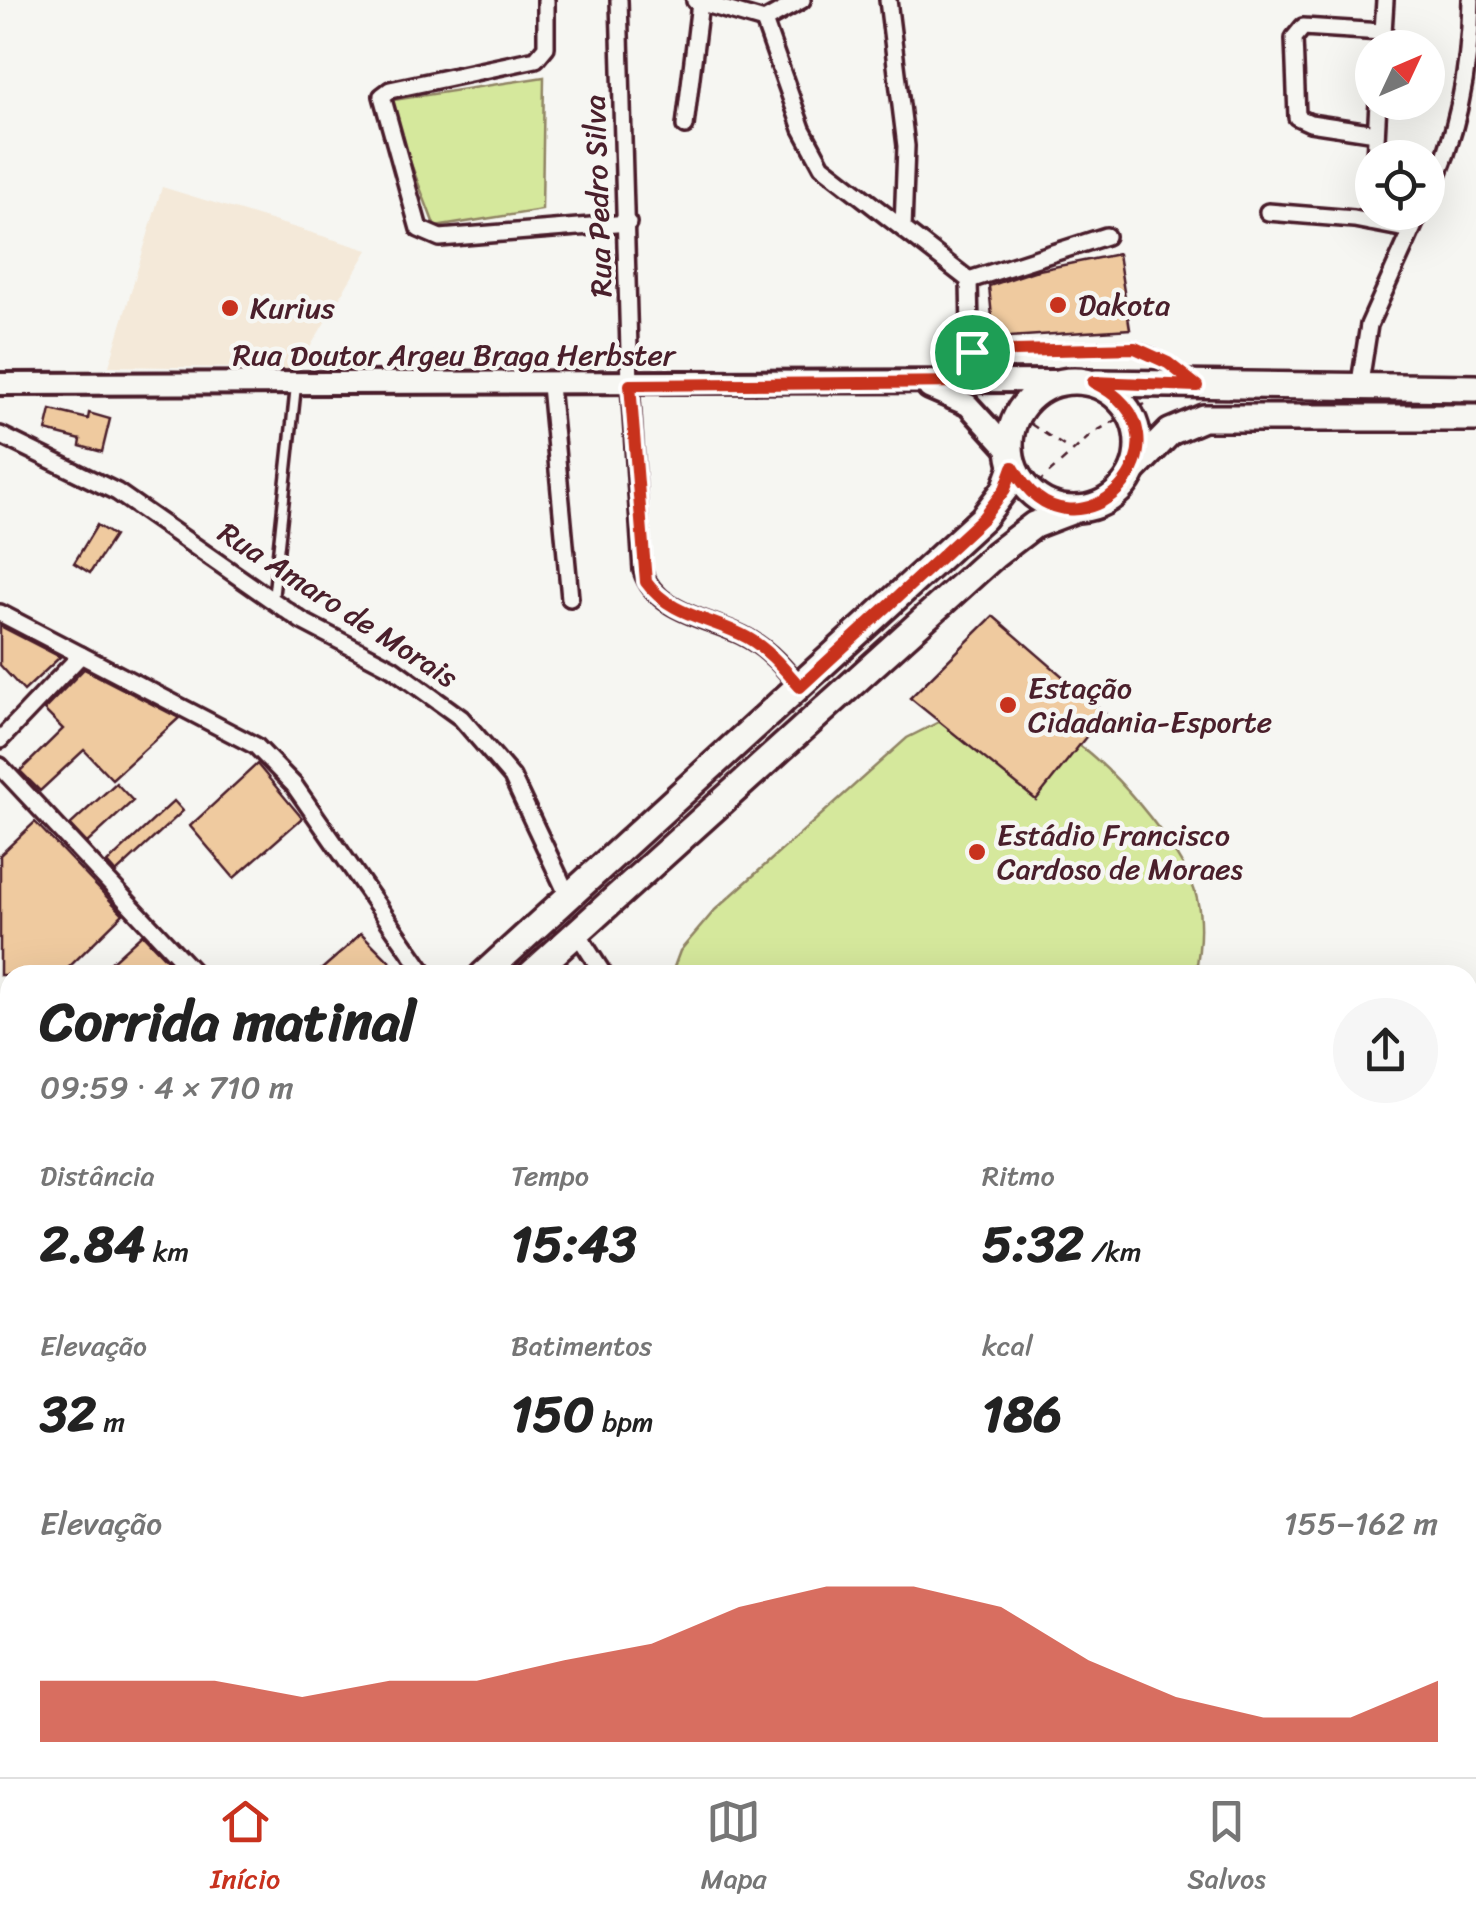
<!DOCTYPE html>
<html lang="pt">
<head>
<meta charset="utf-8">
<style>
	:root { --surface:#fff; --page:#f6f6f6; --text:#222; --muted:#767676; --line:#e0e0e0; --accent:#c8321e }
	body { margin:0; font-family:Sriracha,sans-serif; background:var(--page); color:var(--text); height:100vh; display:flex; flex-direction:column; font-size:38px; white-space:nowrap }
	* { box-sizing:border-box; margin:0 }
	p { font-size:32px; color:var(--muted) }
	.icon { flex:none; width:55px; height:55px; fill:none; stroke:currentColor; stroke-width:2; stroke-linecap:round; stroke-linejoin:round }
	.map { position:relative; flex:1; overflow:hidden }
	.side { position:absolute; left:0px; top:965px; width:1478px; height:812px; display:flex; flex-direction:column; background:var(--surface); border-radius:30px 30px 0 0; box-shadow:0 10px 40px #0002 }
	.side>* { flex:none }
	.needle { width:65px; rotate:46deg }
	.tools { position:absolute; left:1355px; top:30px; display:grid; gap:20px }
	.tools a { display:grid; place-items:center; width:90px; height:90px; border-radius:50%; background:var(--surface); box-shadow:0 10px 40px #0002; font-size:50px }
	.pin { position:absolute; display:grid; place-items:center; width:85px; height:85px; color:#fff; margin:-42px; border:5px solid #fff; border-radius:50%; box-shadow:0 2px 10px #0007 }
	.round { display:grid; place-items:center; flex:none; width:105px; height:105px; border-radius:52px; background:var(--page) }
	.overview { display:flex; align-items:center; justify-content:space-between; height:170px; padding:0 40px }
	h1 { font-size:55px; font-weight:700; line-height:75px }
	.figures { display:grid; grid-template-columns:repeat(3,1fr); gap:15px; height:170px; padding:10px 40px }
	.figures div { display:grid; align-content:center }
	.figures b { font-size:50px; font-weight:700 }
	.figures small { font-size:28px; font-weight:400 }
	.figures p { font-size:28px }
	.chart { height:280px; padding:20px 40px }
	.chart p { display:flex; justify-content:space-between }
	.chart svg { width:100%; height:180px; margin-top:10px; fill:var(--accent); opacity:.7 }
	.menu { display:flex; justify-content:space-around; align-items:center; height:140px; border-top:2px solid var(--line); background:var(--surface); font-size:28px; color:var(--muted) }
	.menu a { display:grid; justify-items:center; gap:5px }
	.menu .current { color:var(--accent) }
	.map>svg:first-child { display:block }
</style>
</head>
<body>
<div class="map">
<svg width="1476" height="1777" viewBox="0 0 1476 1777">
	<rect width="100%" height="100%" fill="#f6f6f2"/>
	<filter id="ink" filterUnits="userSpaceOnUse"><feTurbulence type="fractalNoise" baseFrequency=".01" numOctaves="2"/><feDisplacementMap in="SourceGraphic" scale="20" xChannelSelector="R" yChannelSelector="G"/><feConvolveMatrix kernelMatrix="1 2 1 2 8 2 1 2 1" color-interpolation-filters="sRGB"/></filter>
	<g filter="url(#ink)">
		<path fill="#f4e9d9" d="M162,187L368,250L297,369L109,366Z"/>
		<g fill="#d5e89c" stroke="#908464" stroke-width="2.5">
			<path d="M544,77L542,210L435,227L387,101Z"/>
			<path d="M973,715C999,720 1032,721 1056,731C1101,750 1186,851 1197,899C1203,924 1200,950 1195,975H671L680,951L715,910L907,738L939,722Z"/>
		</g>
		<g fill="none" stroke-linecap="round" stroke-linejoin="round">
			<g stroke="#90c2ec" stroke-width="28">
				<path d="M0,1691L10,1694"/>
				<path d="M173,1768L185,1777"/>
			</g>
		</g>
		<g fill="#efca9f" stroke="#4a1f2b" stroke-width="2.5">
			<path d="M1118,254L1130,329L994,338L989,286L1034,271Z"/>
			<path d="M51,410L88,419L89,413L110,419L102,452L80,446L81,440L46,431Z"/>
			<path d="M97,525L114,536L90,573L74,563Z"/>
			<path d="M993,616L1105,713L1036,800L910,698Z"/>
			<path d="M0,626L60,657L24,691L0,665Z"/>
			<path d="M84,669L179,718L112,779L84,750L40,791L20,771L63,729L44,710Z"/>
			<path d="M257,764L302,818L234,878L190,826Z"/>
			<path d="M116,783L133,801L87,843L70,825Z"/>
			<path d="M174,801L183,811L116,873L107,863Z"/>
			<path d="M35,822L123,914L61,975H0V855Z"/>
			<path d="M361,933L403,975H315L346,948Z"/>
			<path d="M142,934L181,975H97Z"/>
		</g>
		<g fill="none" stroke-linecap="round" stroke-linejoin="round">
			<g stroke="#4a1f2b" stroke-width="15">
				<g id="service">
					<path d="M973,352L1135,347L1152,354L1186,377"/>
					<path d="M273,600L296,386"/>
				</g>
			</g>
			<g stroke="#4a1f2b" stroke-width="22">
				<g id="minor">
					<path d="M546,0V47L536,59L390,90L382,96L419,229L440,238L628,223"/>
					<path d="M619,0L630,385L642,570C657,616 713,618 749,639C770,651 785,669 800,687"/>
					<path d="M888,0L906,146L903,228"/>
					<path d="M695,1L764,21L802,0"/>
					<path d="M764,21L802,129L822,166L969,280L971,382"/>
					<path d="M1382,48L1385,0"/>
					<path d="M685,126L700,3"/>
					<path d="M1376,133L1310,123L1297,117L1294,38L1303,27L1382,32"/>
					<path d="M1375,158L1378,102"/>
					<path d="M1428,197C1458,136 1470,68 1471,0"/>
					<path d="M1268,212L1354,219L1411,230"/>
					<path d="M1371,222L1372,193"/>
					<path d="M969,280L1106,236"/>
					<path d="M550,385L570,598"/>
					<path d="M1359,389L1369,325L1420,212"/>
					<path d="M0,435L117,492L302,621L392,668L461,718L512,777L569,898"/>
					<path d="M0,613L256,746L294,785L426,975"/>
					<path d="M0,740L81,655"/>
					<path d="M0,766L196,975"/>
					<path d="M577,933L604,975"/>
					<path d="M0,1080L10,1091"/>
					<path d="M0,1395L10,1405"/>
					<path d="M1468,1453H1476"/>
					<path d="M0,1536L10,1508"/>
					<path d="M1468,1597H1476"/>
					<path d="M343,1768L362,1777"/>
					<path d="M818,1768L825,1777"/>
					<path d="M1047,1768L1052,1777"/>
					<path d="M1392,1768V1772"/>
					<path d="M565,1777L575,1768"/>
					<path d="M947,1777L963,1768"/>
				</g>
			</g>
			<g stroke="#4a1f2b" stroke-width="28">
				<g id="tertiary">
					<path d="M0,384L1056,381"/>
					<path d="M929,388L968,405L1010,451"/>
				</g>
			</g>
			<g stroke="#4a1f2b" stroke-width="32">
				<g id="primary">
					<circle cx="1074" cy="445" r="64"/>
					<path d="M1096,383L1476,388"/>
					<path d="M1134,469L1170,432L1203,418H1476"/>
					<path d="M483,975L983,518L1005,489L1013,467"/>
					<path d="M530,975L995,555L1034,525L1076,509"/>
					<path d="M0,1660L10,1629"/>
					<path d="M0,1771L10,1736"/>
				</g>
			</g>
			<g stroke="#4a1f2b" stroke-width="2.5" stroke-dasharray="8 8" stroke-linecap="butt">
				<path d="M1017,415L1070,450"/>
				<path d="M1025,495L1093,433L1145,404"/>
				<path d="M5,1717L10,1700"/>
			</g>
			<use href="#service" stroke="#f6f6f2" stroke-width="8"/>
			<use href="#minor" stroke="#f6f6f2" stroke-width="15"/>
			<use href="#tertiary" stroke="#f6f6f2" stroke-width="20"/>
			<use href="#primary" stroke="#f6f6f2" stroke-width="25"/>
		</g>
	</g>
	<g fill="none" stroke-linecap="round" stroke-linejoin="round" filter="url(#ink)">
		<g stroke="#fff" stroke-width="20">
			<path id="route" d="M1135,348L1168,363L1197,386L1093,382C1209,438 1074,580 1013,467L1005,489L983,518L800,687C784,669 769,650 748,638C713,618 671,617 646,582L630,385L971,382L972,352Z"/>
		</g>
		<use href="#route" stroke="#c8321e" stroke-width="12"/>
	</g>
	<g fill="#c8321e" stroke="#f6f6f2" stroke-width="4">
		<circle cx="1058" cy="305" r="10"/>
		<circle cx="230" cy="308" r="10"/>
		<circle cx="1008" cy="705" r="10"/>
		<circle cx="977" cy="852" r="10"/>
	</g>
	<g text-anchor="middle" stroke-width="9" stroke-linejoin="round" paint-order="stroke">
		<g font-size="30" fill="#4a1f2b" stroke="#f6f6f2">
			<text transform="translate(598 196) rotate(-92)" y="10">Rua Pedro Silva</text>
			<text x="454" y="365">Rua Doutor Argeu Braga Herbster</text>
			<text transform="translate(338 605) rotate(33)" y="10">Rua Amaro de Morais</text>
		</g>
		<g font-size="30" fill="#4a1f2b" stroke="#f6f6f2" text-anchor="start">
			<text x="1078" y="315">Dakota</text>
			<text x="250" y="318">Kurius</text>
			<text x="1028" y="698">Estação<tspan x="1028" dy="34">Cidadania-Esporte</tspan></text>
			<text x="997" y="845">Estádio Francisco<tspan x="997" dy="34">Cardoso de Moraes</tspan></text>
		</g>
	</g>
</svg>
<div class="tools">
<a><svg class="needle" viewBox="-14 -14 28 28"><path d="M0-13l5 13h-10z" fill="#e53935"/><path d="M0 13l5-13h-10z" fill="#767676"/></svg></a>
<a><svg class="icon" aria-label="locate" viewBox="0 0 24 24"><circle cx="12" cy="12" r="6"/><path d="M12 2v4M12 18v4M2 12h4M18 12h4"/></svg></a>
</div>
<div class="pin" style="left:972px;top:352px;background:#1e9e55"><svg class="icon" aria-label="arrive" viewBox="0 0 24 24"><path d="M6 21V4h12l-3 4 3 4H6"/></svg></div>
<section class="side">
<div class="overview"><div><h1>Corrida matinal</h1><p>09:59 · 4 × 710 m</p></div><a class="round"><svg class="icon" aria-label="share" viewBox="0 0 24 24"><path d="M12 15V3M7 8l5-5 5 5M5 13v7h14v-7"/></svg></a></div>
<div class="figures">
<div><p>Distância</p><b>2.84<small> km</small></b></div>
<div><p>Tempo</p><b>15:43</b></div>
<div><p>Ritmo</p><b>5:32<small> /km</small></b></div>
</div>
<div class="figures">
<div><p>Elevação</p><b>32<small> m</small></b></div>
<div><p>Batimentos</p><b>150<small> bpm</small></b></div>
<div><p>kcal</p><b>186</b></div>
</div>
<div class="chart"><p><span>Elevação</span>155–162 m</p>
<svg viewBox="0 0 160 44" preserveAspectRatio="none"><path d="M0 44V29L10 29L20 29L30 33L40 29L50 29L60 24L70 20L80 11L90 6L100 6L110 11L120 24L130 33L140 38L150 38L160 29V44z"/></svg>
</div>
</section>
</div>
<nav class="menu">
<a class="current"><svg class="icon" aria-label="home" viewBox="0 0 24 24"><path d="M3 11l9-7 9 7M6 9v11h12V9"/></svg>Início</a>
<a><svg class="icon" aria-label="map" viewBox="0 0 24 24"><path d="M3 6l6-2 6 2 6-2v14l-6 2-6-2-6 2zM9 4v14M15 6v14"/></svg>Mapa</a>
<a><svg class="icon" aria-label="saved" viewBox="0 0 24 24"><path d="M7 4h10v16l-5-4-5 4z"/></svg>Salvos</a>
</nav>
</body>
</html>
